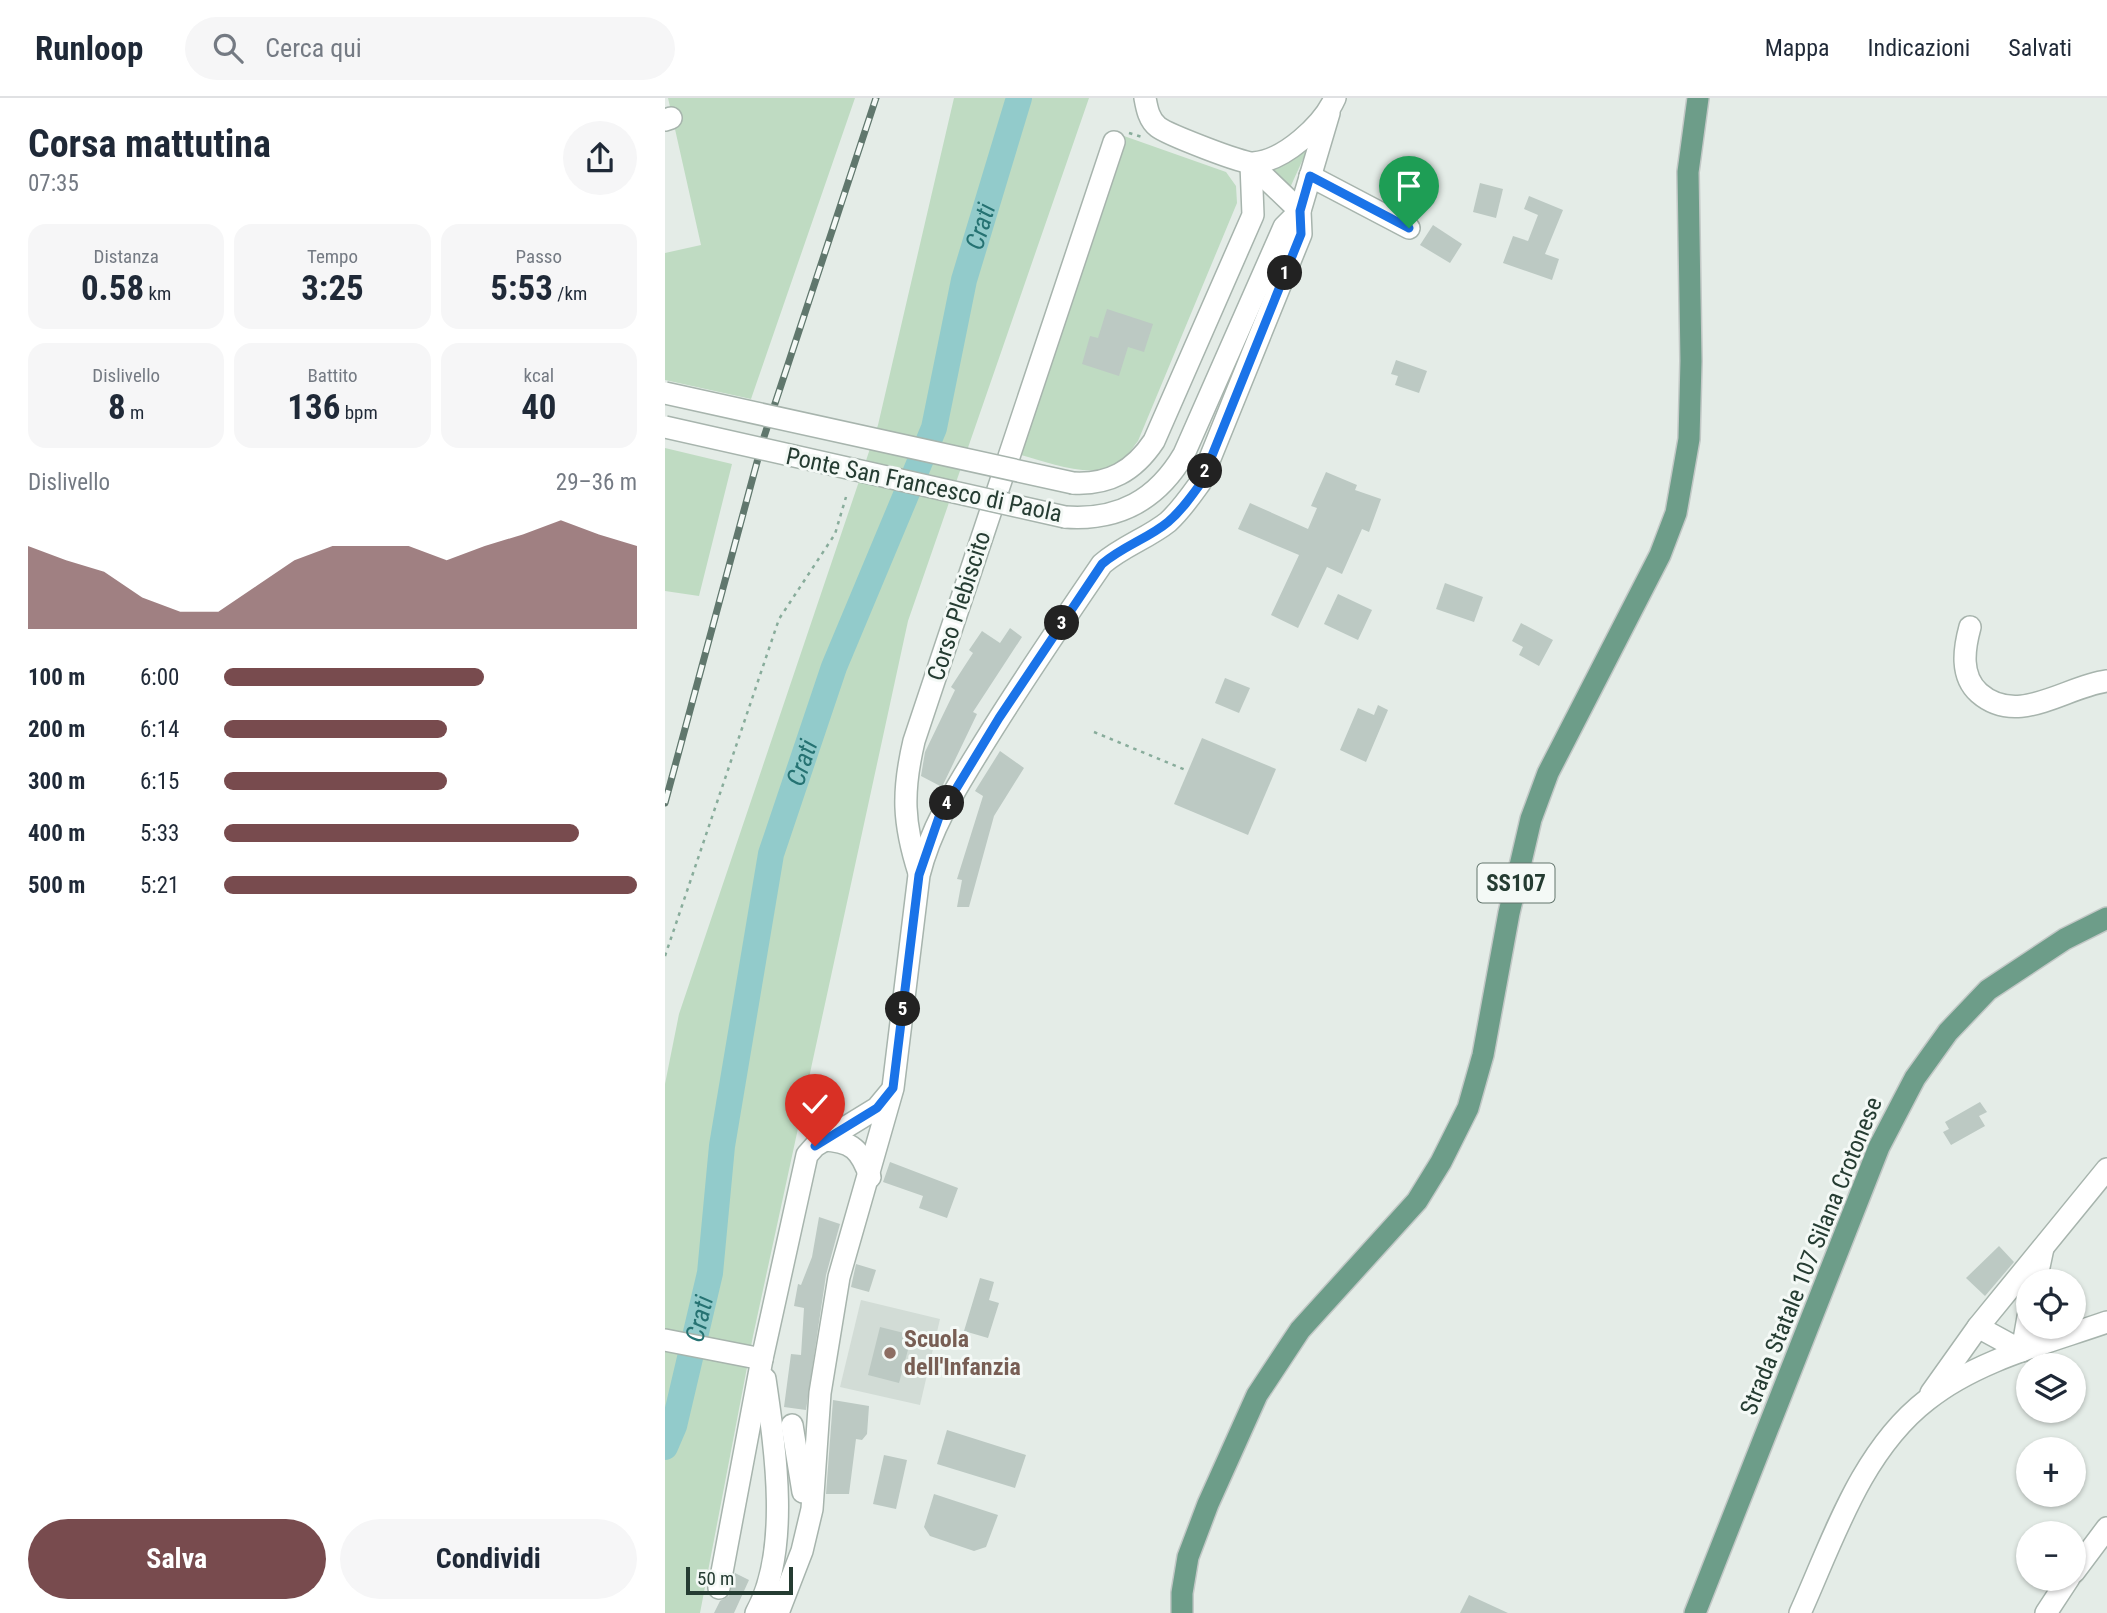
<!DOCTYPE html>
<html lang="it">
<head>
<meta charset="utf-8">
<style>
	:root { --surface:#fff; --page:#f6f6f7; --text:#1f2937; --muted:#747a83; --line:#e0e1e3; --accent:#784b4e }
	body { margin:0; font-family:"Roboto Condensed",sans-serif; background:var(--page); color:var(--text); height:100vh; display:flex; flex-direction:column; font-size:26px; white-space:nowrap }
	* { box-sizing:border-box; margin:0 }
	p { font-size:23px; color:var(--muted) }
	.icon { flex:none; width:38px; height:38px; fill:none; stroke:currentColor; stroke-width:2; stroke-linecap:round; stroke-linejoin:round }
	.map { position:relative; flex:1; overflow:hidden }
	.side { display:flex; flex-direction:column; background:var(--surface); width:665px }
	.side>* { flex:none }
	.fabs { position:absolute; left:1351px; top:1171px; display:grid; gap:14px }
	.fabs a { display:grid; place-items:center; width:70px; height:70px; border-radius:50%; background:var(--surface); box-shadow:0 2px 5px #0004; font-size:35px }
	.scale { position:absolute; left:21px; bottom:18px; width:107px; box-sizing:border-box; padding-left:7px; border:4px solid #253c32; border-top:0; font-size:19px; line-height:24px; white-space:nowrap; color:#253c32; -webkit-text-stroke:5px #f4f9f6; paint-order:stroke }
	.pin { position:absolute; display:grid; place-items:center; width:60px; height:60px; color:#fff; margin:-72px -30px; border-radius:50% 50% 50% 0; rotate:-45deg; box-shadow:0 0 7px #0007 }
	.pin .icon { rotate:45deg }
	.km { position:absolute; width:35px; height:35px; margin:-18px; border-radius:50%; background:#222; color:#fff; font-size:19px; line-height:35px; text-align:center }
	.round { display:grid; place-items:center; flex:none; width:74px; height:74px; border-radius:37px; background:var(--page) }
	.summary { display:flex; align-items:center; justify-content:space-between; height:119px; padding:0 28px }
	h1 { font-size:38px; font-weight:700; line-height:52px }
	.figures { display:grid; grid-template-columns:repeat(3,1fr); gap:10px; height:119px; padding:7px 28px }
	.figures div { display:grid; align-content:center; border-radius:18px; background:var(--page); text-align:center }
	.figures b { font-size:35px; font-weight:700 }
	.figures small { font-size:19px; font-weight:400 }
	.figures p { font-size:19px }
	.chart { height:196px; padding:14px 28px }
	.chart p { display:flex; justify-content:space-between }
	.chart svg { width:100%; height:126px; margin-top:7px; fill:var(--accent); opacity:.7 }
	.cta { display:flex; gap:14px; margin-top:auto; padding:14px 28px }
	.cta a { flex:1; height:80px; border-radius:42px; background:var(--accent); color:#fff; font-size:28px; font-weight:700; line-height:80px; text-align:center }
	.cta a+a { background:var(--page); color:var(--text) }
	ul { padding:0 28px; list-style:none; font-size:23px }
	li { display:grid; grid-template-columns:112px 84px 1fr; align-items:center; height:52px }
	li i { height:18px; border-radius:9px; background:var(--accent) }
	header { display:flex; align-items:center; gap:42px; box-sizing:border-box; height:98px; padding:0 35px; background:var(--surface); border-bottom:2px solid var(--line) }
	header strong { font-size:33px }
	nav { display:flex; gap:38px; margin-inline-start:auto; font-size:24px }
	.search { width:490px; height:63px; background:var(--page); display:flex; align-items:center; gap:18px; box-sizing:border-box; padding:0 24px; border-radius:38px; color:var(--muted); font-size:26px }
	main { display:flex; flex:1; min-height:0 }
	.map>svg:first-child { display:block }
</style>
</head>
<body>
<header>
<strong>Runloop</strong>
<div class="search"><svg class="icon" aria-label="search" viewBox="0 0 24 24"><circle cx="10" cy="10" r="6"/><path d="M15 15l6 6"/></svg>Cerca qui</div>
<nav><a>Mappa</a><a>Indicazioni</a><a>Salvati</a></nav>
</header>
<main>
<section class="side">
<div class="summary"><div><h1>Corsa mattutina</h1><p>07:35</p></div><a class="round"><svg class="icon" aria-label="share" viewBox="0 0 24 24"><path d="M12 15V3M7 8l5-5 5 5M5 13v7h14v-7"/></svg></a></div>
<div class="figures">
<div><p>Distanza</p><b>0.58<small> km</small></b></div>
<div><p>Tempo</p><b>3:25</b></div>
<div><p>Passo</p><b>5:53<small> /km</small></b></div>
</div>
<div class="figures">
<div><p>Dislivello</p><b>8<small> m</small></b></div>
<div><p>Battito</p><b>136<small> bpm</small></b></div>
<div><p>kcal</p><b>40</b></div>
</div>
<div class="chart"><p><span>Dislivello</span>29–36 m</p>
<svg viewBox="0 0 160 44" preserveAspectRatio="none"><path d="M0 44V15L10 20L20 24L30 33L40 38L50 38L60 29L70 20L80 15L90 15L100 15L110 20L120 15L130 11L140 6L150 11L160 15V44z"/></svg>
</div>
<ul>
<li><b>100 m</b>6:00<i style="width:63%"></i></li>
<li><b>200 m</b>6:14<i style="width:54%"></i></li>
<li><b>300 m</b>6:15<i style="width:54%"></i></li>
<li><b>400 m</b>5:33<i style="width:86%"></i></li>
<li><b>500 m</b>5:21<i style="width:100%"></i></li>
</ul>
<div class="cta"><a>Salva</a><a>Condividi</a></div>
</section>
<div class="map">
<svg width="1442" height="1515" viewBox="0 0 1442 1515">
	<rect width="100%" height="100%" fill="#e4ece7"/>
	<path fill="#d2dcd6" d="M196,1202L275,1221L255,1307L175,1289Z"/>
	<g fill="#bfdbc2">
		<path d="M3,0H190L86,301L0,282V155L36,147Z"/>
		<path d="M289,0H424L243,523L88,1238L35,1515H0V986L14,916L213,327Z"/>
		<path d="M459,38L561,74L571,88L572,105L473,343C465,353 458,366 445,370C417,378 382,364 356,357Z"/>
		<path d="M648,39L624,92L605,73L613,63Z"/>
		<path d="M0,350L67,366L34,498L0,493Z"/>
	</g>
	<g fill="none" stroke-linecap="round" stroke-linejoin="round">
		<path stroke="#92cbcb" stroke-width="26" id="s1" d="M0,1349L9,1328L45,1175L57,1048L106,756L169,569L269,330L299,182L354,0"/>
	</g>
	<g fill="#bcc9c3">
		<path d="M815,85L838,91L831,120L808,114Z"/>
		<path d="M864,98L898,112L880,156L894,161L887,182L838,165L848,138L863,143L873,117L859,111Z"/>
		<path d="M768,127L797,146L785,165L755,147Z"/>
		<path d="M442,211L488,226L479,254L463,249L454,278L417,266L425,238L433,240Z"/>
		<path d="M731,262L762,273L754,295L730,287L733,278L726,276Z"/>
		<path d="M661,374L692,387L690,392L716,401L704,434L697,431L677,476L662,469L633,530L606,517L634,457L573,431L585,405L643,431L652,410L646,408Z"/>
		<path d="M780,485L818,499L809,524L771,511Z"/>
		<path d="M673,496L707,512L693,542L659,526Z"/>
		<path d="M856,525L888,542L874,568L854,557L858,549L847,543Z"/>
		<path d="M345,530L357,539L308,614L312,616L277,689L256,678L260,654L290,592L286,589L308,555L304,552L317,533L335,545Z"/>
		<path d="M560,580L585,590L574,615L550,605Z"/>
		<path d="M713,607L723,612L701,664L675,652L693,610L709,617Z"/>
		<path d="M537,640L611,671L583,737L509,706Z"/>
		<path d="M335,653L359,670L329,718L304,809H292L297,782L292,781L318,698L310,693Z"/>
		<path d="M1315,1004L1322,1014L1314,1018L1320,1028L1286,1047L1278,1034L1284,1031L1280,1024Z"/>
		<path d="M225,1064L293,1090L282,1120L254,1110L258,1098L218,1084Z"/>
		<path d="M154,1119L175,1126L161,1177L141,1312L119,1309L126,1256L136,1257L139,1210L129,1208L133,1186L136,1187L147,1159Z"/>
		<path d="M1334,1148L1349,1164L1320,1198L1301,1180Z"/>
		<path d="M191,1166L211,1172L204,1194L186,1189Z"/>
		<path d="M315,1180L329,1184L324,1202L334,1205L323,1240L299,1233Z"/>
		<path d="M215,1229L247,1237L234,1285L203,1277Z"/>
		<path d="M168,1302L204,1308L202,1336L197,1342L191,1341L184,1396H161Z"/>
		<path d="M282,1332L361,1357L350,1390L272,1366Z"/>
		<path d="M219,1357L242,1362L231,1411L208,1406Z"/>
		<path d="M269,1396L333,1417L321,1449L309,1453L265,1438L259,1429Z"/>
		<path d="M70,1475L84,1482L69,1515H49L55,1503L64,1498Z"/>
		<path d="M804,1497L843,1515H795Z"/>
	</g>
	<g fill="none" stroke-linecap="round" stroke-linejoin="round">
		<g stroke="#a7b4ad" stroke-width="24">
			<g id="minor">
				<path d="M480,0C482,11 484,22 493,29C502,36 578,66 588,65C619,63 658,27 670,0"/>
				<path d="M0,22L6,20"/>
				<path d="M586,66L635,113"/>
				<path d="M645,78L744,130"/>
				<path d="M408,385C444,387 469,373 489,343L588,117L586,66"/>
				<path d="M400,419C454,423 492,402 519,356L619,129L635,113"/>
				<path d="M1305,529C1299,551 1295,578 1314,595C1353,629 1399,589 1442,583"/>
				<path d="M254,775C238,725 237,694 249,643L449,44"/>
				<path d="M158,1042C187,1043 196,1052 205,1079"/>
				<path d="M1371,1183L1378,1150"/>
				<path d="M1313,1229L1357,1253L1363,1219"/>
				<path d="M0,1242L97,1261"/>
				<path d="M1266,1295L1313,1229L1442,1071"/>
				<path d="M127,1327L138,1394"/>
				<path d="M1409,1474L1442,1430"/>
				<path d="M54,1490L97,1261L142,1057L150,1048L212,1010L227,992"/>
				<path d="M91,1515C126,1452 110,1349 100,1281"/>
				<path d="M113,1515L137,1453L147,1411L155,1295L174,1179L228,990L254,777C266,729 291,690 317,648C355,586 396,526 437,466C458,448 483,440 503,424C516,412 525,399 535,385L636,136L635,113L664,15"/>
				<path d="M1135,1515C1168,1442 1196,1353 1262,1302C1312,1262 1382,1245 1442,1224"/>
				<path d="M1381,1515L1404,1480"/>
			</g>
		</g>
		<g stroke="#c2c8c6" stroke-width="24">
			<g id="major">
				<path d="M517,1515V1495L523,1459L543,1406L592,1297L635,1232L752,1103L776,1064L803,1010L818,957L844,815L866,721L883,675L995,457L1011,415L1024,341L1026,263L1023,74L1033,0"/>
				<path d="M1030,1515L1214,1049L1250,980L1283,934L1323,892L1400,841L1442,820"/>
			</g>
		</g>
		<g stroke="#88ac9b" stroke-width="2.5" stroke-dasharray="3.5 5" stroke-linecap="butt">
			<path d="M464,35L477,39"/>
			<path d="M429,634L523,673"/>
			<path d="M0,858L114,521L170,436L181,399"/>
		</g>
		<use href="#minor" stroke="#fff" stroke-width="21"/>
		<use href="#major" stroke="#6d9d89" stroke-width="21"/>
		<g stroke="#60776d" stroke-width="7">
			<path id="rail" d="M0,705L98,342L211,0"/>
		</g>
		<use href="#rail" stroke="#f4f9f6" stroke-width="4.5" stroke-dasharray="13" stroke-linecap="butt"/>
		<g stroke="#a7b4ad" stroke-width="24" stroke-linecap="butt">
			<g id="minor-bridge">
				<path d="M0,295L408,385"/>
				<path d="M0,329L400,419"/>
			</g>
		</g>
		<use href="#minor-bridge" stroke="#fff" stroke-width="21"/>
	</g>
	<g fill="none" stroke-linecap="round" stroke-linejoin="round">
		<g stroke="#fff" stroke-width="14">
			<path id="route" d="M150,1048L212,1010L228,990L254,777L274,719L334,620L437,466C458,448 484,440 503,424C516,413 526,399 536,385L636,136L635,113L645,78L744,130"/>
		</g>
		<use href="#route" stroke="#1a73e8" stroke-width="9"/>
	</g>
	<circle fill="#8d6e63" stroke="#f4f9f6" stroke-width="2.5" cx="225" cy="1255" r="7"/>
	<g text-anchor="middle" stroke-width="6" stroke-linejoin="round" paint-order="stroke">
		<rect fill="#f4f9f6" stroke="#63756d" stroke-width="2" x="812.5" y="765.5" width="77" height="39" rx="5"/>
		<g font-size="23" font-weight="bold" fill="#253c32">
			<text x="851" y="793">SS107</text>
		</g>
		<g font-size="24" fill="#253c32" stroke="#f4f9f6">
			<text transform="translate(259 387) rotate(12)" y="8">Ponte San Francesco di Paola</text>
			<text transform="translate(294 508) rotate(-72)" y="8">Corso Plebiscito</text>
			<text transform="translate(1146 1158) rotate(-68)" y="8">Strada Statale 107 Silana Crotonese</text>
		</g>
		<g font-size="24" font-weight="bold" fill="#785e54" stroke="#f4f9f6" text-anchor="start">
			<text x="239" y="1249">Scuola<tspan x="239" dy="28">dell'Infanzia</tspan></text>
		</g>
		<g font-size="26" font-style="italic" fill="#257272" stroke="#f4f9f6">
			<text dy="9" stroke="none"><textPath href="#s1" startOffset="1267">Crati</textPath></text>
			<text dy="9" stroke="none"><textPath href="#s1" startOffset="700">Crati</textPath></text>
			<text dy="9" stroke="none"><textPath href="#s1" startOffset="133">Crati</textPath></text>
		</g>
	</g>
</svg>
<div class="fabs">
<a><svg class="icon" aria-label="locate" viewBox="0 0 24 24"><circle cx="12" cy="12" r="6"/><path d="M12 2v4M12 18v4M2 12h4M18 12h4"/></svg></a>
<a><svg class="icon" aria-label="layers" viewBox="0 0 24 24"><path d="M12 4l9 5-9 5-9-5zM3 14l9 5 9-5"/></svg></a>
<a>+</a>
<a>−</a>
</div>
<div class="scale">50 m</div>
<div class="pin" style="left:744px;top:130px;background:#1e9e55"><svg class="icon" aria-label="arrive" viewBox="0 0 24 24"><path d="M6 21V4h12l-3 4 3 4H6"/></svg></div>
<div class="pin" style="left:150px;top:1048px;background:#d93025"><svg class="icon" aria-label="check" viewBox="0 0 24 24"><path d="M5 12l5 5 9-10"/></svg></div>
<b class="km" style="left:620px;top:175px">1</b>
<b class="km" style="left:540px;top:373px">2</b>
<b class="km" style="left:397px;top:525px">3</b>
<b class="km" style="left:282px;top:705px">4</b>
<b class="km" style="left:238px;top:911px">5</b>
</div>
</main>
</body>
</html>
